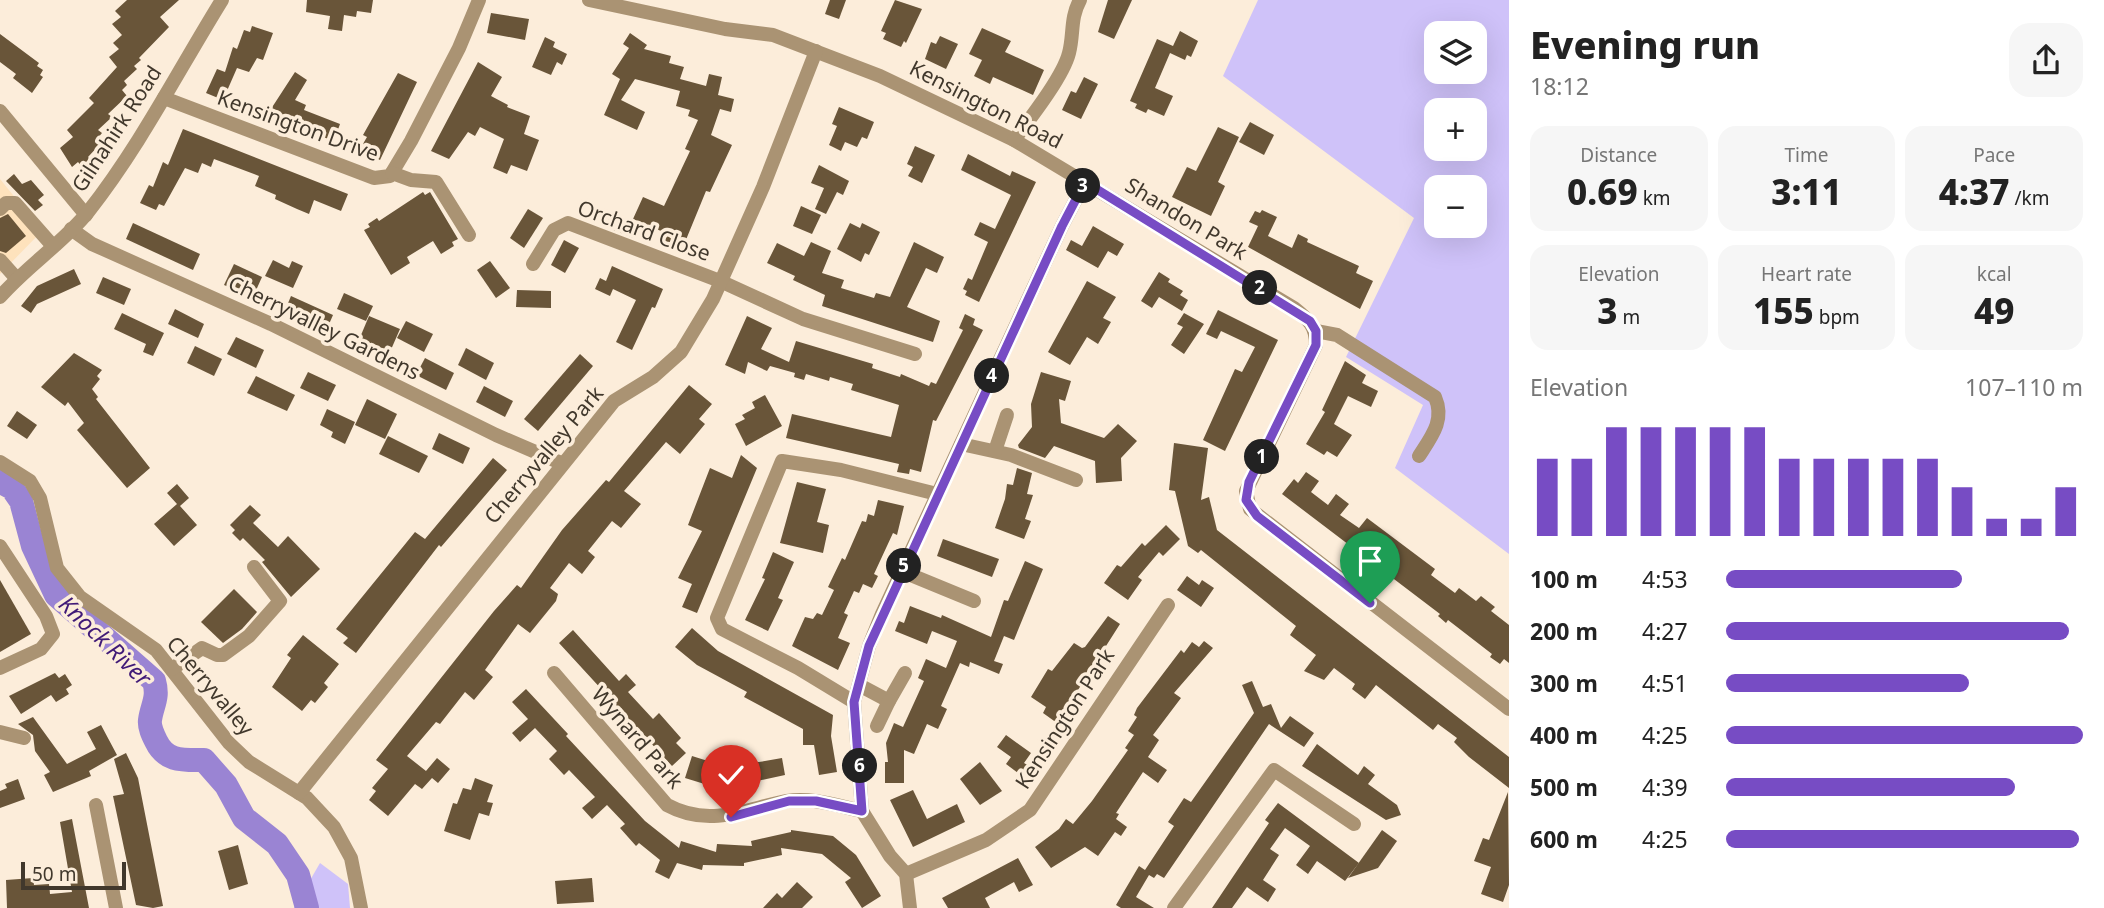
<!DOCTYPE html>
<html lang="en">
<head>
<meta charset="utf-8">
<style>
	:root { --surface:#fff; --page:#f6f6f6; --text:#222; --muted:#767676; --accent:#774cc4 }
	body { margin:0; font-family:"Noto Sans",sans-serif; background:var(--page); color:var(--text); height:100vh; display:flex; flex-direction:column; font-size:26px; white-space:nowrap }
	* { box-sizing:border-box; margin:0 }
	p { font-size:23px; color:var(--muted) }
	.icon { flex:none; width:38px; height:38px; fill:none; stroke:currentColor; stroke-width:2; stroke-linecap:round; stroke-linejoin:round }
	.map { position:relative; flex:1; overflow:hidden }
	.sheet { display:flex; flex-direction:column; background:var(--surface); width:595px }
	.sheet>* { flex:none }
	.controls { position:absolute; left:1424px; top:21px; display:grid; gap:14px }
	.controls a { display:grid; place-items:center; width:63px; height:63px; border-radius:14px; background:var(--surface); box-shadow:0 7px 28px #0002; font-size:35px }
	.scale { position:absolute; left:21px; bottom:18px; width:105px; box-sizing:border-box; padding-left:7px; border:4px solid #41382c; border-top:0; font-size:19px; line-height:24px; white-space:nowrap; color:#41382c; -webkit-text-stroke:5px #fcedda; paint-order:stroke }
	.pin { position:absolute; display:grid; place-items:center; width:60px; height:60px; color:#fff; margin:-72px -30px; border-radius:50% 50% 50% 0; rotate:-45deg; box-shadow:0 0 7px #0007 }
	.pin .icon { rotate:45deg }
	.km { position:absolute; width:35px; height:35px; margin:-18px; border-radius:50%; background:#222; color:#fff; font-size:19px; line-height:35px; text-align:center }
	.round { display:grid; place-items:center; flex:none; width:74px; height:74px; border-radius:21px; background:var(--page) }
	.summary { display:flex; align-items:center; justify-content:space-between; height:119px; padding:0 21px }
	h1 { font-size:38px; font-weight:800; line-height:52px }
	.stats { display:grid; grid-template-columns:repeat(3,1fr); gap:10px; height:119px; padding:7px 21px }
	.stats div { display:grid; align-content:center; border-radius:18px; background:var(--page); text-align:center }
	.stats b { font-size:35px; font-weight:800 }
	.stats small { font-size:19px; font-weight:400 }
	.stats p { font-size:19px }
	.chart { height:196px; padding:14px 21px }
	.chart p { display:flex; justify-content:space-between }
	.chart svg { width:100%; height:126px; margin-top:7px; stroke:var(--accent); stroke-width:6 }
	ul { padding:0 21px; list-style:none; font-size:23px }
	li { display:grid; grid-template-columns:112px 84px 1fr; align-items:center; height:52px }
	li i { height:18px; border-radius:9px; background:var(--accent) }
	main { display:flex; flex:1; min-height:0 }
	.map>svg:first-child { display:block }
</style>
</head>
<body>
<main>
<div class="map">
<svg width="1509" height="908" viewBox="0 0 1509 908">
	<rect width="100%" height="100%" fill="#fcedda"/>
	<path fill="#fee2bc" d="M0,179L42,231L0,274Z"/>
	<g fill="#cfc2f9" fill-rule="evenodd">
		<path d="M1258,0H1509V554L1395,468L1423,405L1346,357L1414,218L1223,76ZM1437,33H1475V72H1437ZM1437,110H1475V149H1437ZM1437,187H1475V226H1437Z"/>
		<path d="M320,863L348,884L350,908H294Z"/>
	</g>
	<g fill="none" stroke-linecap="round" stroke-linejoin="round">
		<path stroke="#9a84d3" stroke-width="24" d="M0,481L12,488L21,501L33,546L56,595L154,681C159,698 152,705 150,720C149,727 153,735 156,741C166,762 183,760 204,760L226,785L244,818L277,844L298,875L307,908"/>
	</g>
	<g fill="#695539">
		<path d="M127,0H179L160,17L169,27L139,58L141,60L134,66L137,69L124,81L127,85L122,90L127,96L108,114L112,117L98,130L102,133L97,139L101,143L88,157L91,160L83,168L78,162L72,167L60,148L73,137L67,130L94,103L89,98L117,67L109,57L119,49L113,43L122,35L112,24L121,17L115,11Z"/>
		<path d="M307,0H373L371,13L357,11L356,17L344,15L342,31L328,29L330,16L306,12Z"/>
		<path d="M830,0H846L839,19L825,14Z"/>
		<path d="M895,0L922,9L906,43L904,41L901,47L883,39L886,33L881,31Z"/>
		<path d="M1108,0H1132L1114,39L1098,32Z"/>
		<path d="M491,13L529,19L525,40L487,33Z"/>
		<path d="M252,26L273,33L263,60L257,58L249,72L237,68L223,100L206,93L217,69L225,72L233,47L237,49L244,30L250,32Z"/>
		<path d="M982,28L1011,41L1005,52L1044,70L1033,95L993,77L990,84L974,76L982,60L969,54Z"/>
		<path d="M1180,31L1198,41L1191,57L1187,55L1185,60L1170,53L1155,88L1173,96L1164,116L1148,109L1146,113L1135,108L1137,104L1130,101L1157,39L1173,46Z"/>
		<path d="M630,33L647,45L644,49L671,56L669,63L684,67L680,79L706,86L709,74L722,77L718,95L734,99L731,112L720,109L711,135L732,145L710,192L706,191L683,247L658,239L661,231L633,219L643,197L664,206L690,151L685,149L698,120L688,116L690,110L676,106L680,91L635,79L621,100L645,112L637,130L604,115L620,79L612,74L629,48L623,44Z"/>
		<path d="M0,34L39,63L37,66L43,70L40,75L43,77L32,93L13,78L16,74L0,62Z"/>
		<path d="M940,36L958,44L946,69L925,59L931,42L936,44Z"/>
		<path d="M545,37L555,42L553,47L567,54L562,65L557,62L551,75L532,67Z"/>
		<path d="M478,62L502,77L491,96L508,105L507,107L530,116L524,134L539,140L527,171L511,165L507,174L493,168L504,139L480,127L475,136L468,132L449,159L431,151Z"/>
		<path d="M295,72L307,80L295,100L306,105L304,110L340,124L334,141L269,117V112Z"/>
		<path d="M398,73L417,82L380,160L360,149L367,137L363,135Z"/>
		<path d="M1084,77L1098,84L1081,119L1062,110L1071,91L1076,93Z"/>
		<path d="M839,107L874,122L867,139L862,137L857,147L845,142L841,151L829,145L837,126L832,124Z"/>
		<path d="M1250,122L1274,135L1264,155L1239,142Z"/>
		<path d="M1218,127L1239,137L1218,182L1225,186L1211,216L1172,197L1187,167L1196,171Z"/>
		<path d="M183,129L348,194L341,211L314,200L309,214L297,209L275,199L276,195L255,186L259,176L214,159L211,167L202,163L198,173L185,168L164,206L159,204L156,210L140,203L149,185L153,187L163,162L168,165Z"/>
		<path d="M915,146L935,155L922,183L908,176L913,167L907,164Z"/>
		<path d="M968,154L1010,176L1012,171L1036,182L979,302L965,295L967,291L963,289L968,278L972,280L988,242L974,235L980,222L995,229L1011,195L961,170Z"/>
		<path d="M819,165L849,181L843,195L837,192L826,214L815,209L824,188L811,183Z"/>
		<path d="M14,174L22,184L31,180L44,195L38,200L43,205L35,211L6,181Z"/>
		<path d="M423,192L425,195L430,192L458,239L452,242L454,246L441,254L433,241L407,257L410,263L391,275L364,230L370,227L368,224L377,218L379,221Z"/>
		<path d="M801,206L821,215L812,234L793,226Z"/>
		<path d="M528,209L543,218L524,248L510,238Z"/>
		<path d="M1262,210L1277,217L1268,236L1292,248L1298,234L1308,239L1307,242L1359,266L1356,273L1373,281L1360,309L1248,247L1258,226L1249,222L1255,211L1260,213Z"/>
		<path d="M8,214L26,236L6,253L0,251V218Z"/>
		<path d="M610,217L639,227L634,238L606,227Z"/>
		<path d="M133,223L200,254L193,270L126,239Z"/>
		<path d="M850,223L860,228L862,223L880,232L869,255L865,253L861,262L837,249Z"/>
		<path d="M1093,226L1124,244L1117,256L1108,251L1098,268L1066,250L1071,240L1082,246Z"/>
		<path d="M564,240L579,248L565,273L551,265Z"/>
		<path d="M811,242L831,251L822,273L844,280L841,288L874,298L876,293L890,297L914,242L944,257L937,273L926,268L907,307L940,321L933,342L822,306L825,295L793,280L795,276L767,263L777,243L804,256Z"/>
		<path d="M273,260L289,268L292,261L303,266L293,288L265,276Z"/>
		<path d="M490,261L510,288L496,298L477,270Z"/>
		<path d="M234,264L262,277L253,297L224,285Z"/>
		<path d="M612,266L663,289L655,308L652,307L632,350L616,342L636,300L613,289L610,296L595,289L600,278L606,281Z"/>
		<path d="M74,269L81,284L37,304L31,313L21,306L37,286Z"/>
		<path d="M1159,272L1170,279L1168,282L1183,291L1180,295L1188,300L1182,311L1159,297L1152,308L1141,301Z"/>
		<path d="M103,277L131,289L124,305L96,293Z"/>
		<path d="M1087,281L1116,297L1103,318L1111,322L1098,344L1087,337L1070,365L1048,352Z"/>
		<path d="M517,290L551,291V308L516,307Z"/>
		<path d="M344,293L373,306L366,321L337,309Z"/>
		<path d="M291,296L333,315L326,331L284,313Z"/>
		<path d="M175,309L204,324L198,338L168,324Z"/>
		<path d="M1218,310L1278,340L1225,451L1203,440L1235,369L1242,372L1255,347L1221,331L1217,339L1206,334Z"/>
		<path d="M122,313L164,333L153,356L143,352L146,344L114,329Z"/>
		<path d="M1184,313L1204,324L1184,354L1171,345L1183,327L1177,324Z"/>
		<path d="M965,314L975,319L973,325L983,330L936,421L933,420L921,472L910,469L909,474L897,472L899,464L786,438L792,414L891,437L899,405L851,390L853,384L830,377L829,381L806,374L804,380L794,377L795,373L770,366L767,371L748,362L745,374L725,365L747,316L772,328L761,349L789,362L796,341L873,364L872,368L900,377L901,374L929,386L931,382L936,384L963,330L959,328Z"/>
		<path d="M369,316L400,329L386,361L356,347Z"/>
		<path d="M406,321L433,334L424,352L397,338Z"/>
		<path d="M236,337L264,350L256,368L227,354Z"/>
		<path d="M195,346L222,359L214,376L187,363Z"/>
		<path d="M466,348L494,363L486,380L458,365Z"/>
		<path d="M74,353L102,370L97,376L100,379L92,389L98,397L96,399L150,468L127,488L77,430L84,423L68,402L65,406L41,387Z"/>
		<path d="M580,354L593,366L538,431L524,419Z"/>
		<path d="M425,358L454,373L446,390L416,375Z"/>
		<path d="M1345,361L1366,375L1362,383L1378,391L1371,407L1348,396L1334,424L1352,435L1337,457L1327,451L1324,455L1306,444L1325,412L1322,410Z"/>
		<path d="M308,372L336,385L328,401L300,388Z"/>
		<path d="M1041,372L1071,381L1065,401L1059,399L1061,423L1104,438L1118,424L1137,441L1121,458L1122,481L1096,483L1095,461L1054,446L1045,458L1019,448L1018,445L1032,427L1031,404Z"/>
		<path d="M256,376L295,395L287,411L247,393Z"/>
		<path d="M689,385L712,404L699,419L705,424L680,454L666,442L624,491L641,504L621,528L612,521L588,551L595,557L582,574L569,563L550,588L558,594L556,601L530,633L518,624L485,670L493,677L474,700L465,692L440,724L436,722L407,756L426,771L437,758L450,769L438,783L432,778L422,789L415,784L388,816L369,800L376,791L372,788L388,769L376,760L494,611L517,585L521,588L562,530L606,480L609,482Z"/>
		<path d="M484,386L513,401L505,417L476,402Z"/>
		<path d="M765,395L782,426L746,446L735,424L745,419L742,415L755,408L752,402Z"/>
		<path d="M367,399L397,414L385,439L355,425Z"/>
		<path d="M327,409L355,422L345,444L331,437L333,432L320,425Z"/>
		<path d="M17,411L37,425L27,439L7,426Z"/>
		<path d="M439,433L470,448L463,464L432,449Z"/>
		<path d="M388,436L428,456L419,473L379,454Z"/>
		<path d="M1174,443L1208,448L1201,500L1209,497L1217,530L1509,757V788L1469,757L1454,742L1457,738L1438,724L1433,730L1376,685L1365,699L1352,689L1355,684L1334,668L1324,680L1304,671L1316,655L1290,635L1296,626L1201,550L1198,553L1188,546L1175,491L1169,490Z"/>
		<path d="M741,455L757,468L697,613L682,607L692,584L678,578L702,531L688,525L710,468L732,478Z"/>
		<path d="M493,458L507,470L441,547L439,545L356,653L343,643L348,638L336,629L415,532L425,539Z"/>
		<path d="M1017,468L1032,473L1027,494L1033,495L1025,519L1031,521L1024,539L995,528L1005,499L1007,484L1013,485Z"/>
		<path d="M1306,472L1319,481L1311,492L1328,505L1336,494L1349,504L1340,515L1359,528L1367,518L1435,569L1431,575L1455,593L1459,588L1476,601L1481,596L1495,607L1491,611L1509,625V663L1504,659L1500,664L1490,657L1492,654L1448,620L1446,623L1438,616L1440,614L1282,494L1294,479L1298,483Z"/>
		<path d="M797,482L826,489L817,522L829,525L823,553L780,543Z"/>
		<path d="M177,484L189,498L180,506L197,525L174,546L154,524L177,504L167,493Z"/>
		<path d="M878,500L904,506L897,535L893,533L874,574L878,576L872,588L863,584L859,593L854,591L844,613L848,615L838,638L850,643L838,670L792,646L805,617L813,619L817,613L822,615L834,590L828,587L842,558L845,560L862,521L866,522L868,514L874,516Z"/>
		<path d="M250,505L261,515L253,523L278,547L288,536L320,569L291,597L262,562L265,560L243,538L240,541L232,533L235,530L230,525Z"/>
		<path d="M1166,525L1180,539L1163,556L1159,552L1138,577L1142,580L1128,600L1104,583L1117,565L1121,567L1142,543L1145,546Z"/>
		<path d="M943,539L999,559L992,577L937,556Z"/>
		<path d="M773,552L794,562L778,598L783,600L768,631L745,620L765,579L762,578Z"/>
		<path d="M1025,561L1043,569L1014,640L1004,636L994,661L1003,664L999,674L970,662L969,667L960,663L941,706L947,709L938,729L927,724L914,754L904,750V783H885V762H888L886,743L894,723L903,727L924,681L918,678L926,659L946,668L957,641L932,631L927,644L895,631L899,621L904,623L910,606L941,618L942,615L991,637L1004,600L1008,601Z"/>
		<path d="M1187,576L1199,585L1202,580L1214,588L1201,607L1177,590Z"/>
		<path d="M0,580L31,634L0,652Z"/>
		<path d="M234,589L257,612L242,629L223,643L201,622Z"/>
		<path d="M1108,616L1120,624L1057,723L1043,713L1046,707L1031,697L1048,669L1052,671L1074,643L1082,648L1085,647Z"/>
		<path d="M692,628L718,651L833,715L831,736L837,772L819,775L814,745H803V729L744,697L747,692L697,665L675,647Z"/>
		<path d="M573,630L619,681L626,674L636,685L628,692L653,719L659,713L681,738L676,743L686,753L672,766L559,643Z"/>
		<path d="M303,635L339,664L324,683L328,687L315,703L311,700L302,711L272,687L291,658L287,655Z"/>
		<path d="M1204,641L1213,648L1174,693L1181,698L1153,735L1159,740L1148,757L1167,770L1158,783L1143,772L1116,813L1119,814L1116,819L1127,827L1121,836L1115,832L1098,856L1085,847L1051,868L1035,847L1059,829L1066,819L1073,824L1092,801L1128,750L1125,748L1134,735L1128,731L1137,717L1134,715L1137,708L1181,650L1184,653L1192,642L1199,647Z"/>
		<path d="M55,673L59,678L65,674L72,685L66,689L69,694L56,702L51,695L21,714L9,696Z"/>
		<path d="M1252,681L1263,707L1271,704L1281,728L1290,716L1314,733L1304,747L1269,724L1164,878L1157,874L1154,878L1149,875L1136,897L1154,908H1121L1116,905L1139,866L1145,870L1174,826L1168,822L1184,798L1191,802L1254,713L1242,685Z"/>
		<path d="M526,689L568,734L566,736L645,821L679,848L681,841L716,852L717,844L752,846L751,841L791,832V830L833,836L856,855L881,896L862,908L845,882L851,878L822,854L781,848L782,855L744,863V866L703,865L702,870L677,863L669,879L655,872L660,860L639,843L636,846L620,828L625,824L607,805L592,819L582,808L595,797L569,770L564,775L549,759L557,751L535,728L520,742L512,733L528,719L512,702Z"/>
		<path d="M33,717L67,764L96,749L87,732L101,725L117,755L89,771L91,776L53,792L44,775L50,772L35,751L33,735L18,724Z"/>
		<path d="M1006,735L1031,753L1024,763L1029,766L1022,776L1006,764L1011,757L997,747Z"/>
		<path d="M1317,744L1358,775L1364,766L1375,775L1368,784L1397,805L1401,815L1386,820L1302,766Z"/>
		<path d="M126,753L138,778L163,906L153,908L136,905L113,796L124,794L114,759Z"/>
		<path d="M692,756L727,767V761L759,762L782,758L785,775L757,781L712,782L711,786L685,778Z"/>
		<path d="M980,762L1002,791L980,805L960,779Z"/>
		<path d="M475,778L493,785L487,802L493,803L489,816L479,813L470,840L444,831L453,803L457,804L463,788L471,790Z"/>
		<path d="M18,779L25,799L0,808V791L7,788L5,784Z"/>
		<path d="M913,790L927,819L957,804L965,822L913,847L890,800Z"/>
		<path d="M1508,792L1509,885L1503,902L1481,894L1491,867L1474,861L1483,838L1489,840Z"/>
		<path d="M1278,803L1359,863L1345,881L1317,861L1308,874L1296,865L1310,846L1285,828L1270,849L1279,855L1263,880L1276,889L1268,902L1247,887L1232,908H1212L1269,823L1265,820Z"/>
		<path d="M72,819L89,908H7L6,880L33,878L34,885L49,884L50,894L72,892L60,822Z"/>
		<path d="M1382,830L1397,841L1378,868L1348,878Z"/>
		<path d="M238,845L248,884L229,890L218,851Z"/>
		<path d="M1018,858L1033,885L1019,892L1014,882L985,898L990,908H948L942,898Z"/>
		<path d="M592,878L594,902L557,904L555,881Z"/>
		<path d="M797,882L813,897L802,908H763L777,893L782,898Z"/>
	</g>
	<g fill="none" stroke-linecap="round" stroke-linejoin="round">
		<g stroke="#aa9373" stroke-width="14">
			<path d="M589,0L725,29L773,35L880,76L1014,140L1294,308C1309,320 1316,326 1316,345L1246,491L1250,509L1509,709"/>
			<path d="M164,98L374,178L390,176L411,141L459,48L479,0"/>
			<path d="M0,111L86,215"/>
			<path d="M1014,140C1029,120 1063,77 1069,53C1074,34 1070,18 1080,0"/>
			<path d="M392,173L411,180L436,182L469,235"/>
			<path d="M0,209L6,203H15L52,245"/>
			<path d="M71,229L92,244L271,324L496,435L561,463"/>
			<path d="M0,260L17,279"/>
			<path d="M533,264L554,230L568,223L720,281L803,319L915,354"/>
			<path d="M0,297C27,266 63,243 88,212C140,146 178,71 222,0"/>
			<path d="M1316,331L1337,335L1435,397C1445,420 1432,436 1419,456"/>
			<path d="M961,444L1011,455L1076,480"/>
			<path d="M995,451L1007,415"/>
			<path d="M0,462L30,481L40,498L57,568L80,597L156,650L229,743L249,762L307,798L334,827L351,858L361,908"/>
			<path d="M0,546L46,616L53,634L41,649L0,668"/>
			<path d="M901,571L974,601"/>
			<path d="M172,669L202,648L217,655H223L249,636L280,601L254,567"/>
			<path d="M554,673L667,805C709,828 745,809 787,801C812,797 838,806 862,811"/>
			<path d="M859,685L889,701L905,673"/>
			<path d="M854,702L798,668L722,629L717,618L782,461L841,470L937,494"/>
			<path d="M877,726L889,701"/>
			<path d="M0,732L24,738"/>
			<path d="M299,793L614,401L653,377L681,352L713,299L763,187L816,51"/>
			<path d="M96,805L116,908"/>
			<path d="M906,874L986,840L1030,810L1168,605"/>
			<path d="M910,908L906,874L890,856L862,811L854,702L869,646L882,614L1062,226L1085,182"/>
			<path d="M1174,908L1274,770L1354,824"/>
		</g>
	</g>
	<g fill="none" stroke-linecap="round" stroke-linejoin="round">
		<g stroke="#fff" stroke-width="14">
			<path id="route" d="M731,817L789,801H816L862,811L854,702L869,646L1062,226L1085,182L1310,321L1316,331V345L1249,482L1246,500L1257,516L1370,603"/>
		</g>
		<use href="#route" stroke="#774cc4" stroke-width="9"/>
	</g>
	<g text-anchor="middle" stroke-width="7" stroke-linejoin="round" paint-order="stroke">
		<g font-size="21" fill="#41382c" stroke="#fcedda">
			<text transform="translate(986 105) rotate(27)" y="7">Kensington Road</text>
			<text transform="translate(298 126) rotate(20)" y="7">Kensington Drive</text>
			<text transform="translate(117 129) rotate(-57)" y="7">Gilnahirk Road</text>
			<text transform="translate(1186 219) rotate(31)" y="7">Shandon Park</text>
			<text transform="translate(644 231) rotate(20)" y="7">Orchard Close</text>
			<text transform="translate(324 328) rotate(26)" y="7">Cherryvalley Gardens</text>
			<text transform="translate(544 455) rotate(-50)" y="7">Cherryvalley Park</text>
			<text transform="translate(210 686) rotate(50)" y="7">Cherryvalley</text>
			<text transform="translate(1065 719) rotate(-57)" y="7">Kensington Park</text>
			<text transform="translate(637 738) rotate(49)" y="7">Wynard Park</text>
		</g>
		<g font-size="23" font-style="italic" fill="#401a77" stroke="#fcedda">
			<text transform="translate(105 641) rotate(44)" y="8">Knock River</text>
		</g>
	</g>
</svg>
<div class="controls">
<a><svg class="icon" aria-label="layers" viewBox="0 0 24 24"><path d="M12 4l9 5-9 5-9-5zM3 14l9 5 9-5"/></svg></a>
<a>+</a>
<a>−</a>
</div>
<div class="scale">50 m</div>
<div class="pin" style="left:1370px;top:603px;background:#1e9e55"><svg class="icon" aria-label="arrive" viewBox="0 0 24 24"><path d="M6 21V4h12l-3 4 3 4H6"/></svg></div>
<div class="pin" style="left:731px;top:817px;background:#d93025"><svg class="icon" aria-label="check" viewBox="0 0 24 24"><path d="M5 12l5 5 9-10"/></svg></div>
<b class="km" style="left:1262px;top:457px">1</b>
<b class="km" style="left:1260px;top:288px">2</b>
<b class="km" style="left:1083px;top:186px">3</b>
<b class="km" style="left:992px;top:376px">4</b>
<b class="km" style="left:904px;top:566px">5</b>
<b class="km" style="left:860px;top:766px">6</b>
</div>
<section class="sheet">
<div class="summary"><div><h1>Evening run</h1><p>18:12</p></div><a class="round"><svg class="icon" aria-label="share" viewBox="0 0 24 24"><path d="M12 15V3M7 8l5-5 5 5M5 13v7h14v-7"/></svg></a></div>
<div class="stats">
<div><p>Distance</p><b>0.69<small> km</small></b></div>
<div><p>Time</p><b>3:11</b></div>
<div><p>Pace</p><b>4:37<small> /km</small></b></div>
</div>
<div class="stats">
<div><p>Elevation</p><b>3<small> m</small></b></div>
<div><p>Heart rate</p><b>155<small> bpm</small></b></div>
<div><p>kcal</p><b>49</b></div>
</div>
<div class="chart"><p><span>Elevation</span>107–110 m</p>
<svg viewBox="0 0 160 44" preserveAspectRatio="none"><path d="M5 44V17M15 44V17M25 44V6M35 44V6M45 44V6M55 44V6M65 44V6M75 44V17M85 44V17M95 44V17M105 44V17M115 44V17M125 44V27M135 44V38M145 44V38M155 44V27"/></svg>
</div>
<ul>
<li><b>100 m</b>4:53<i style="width:66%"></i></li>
<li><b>200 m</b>4:27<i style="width:96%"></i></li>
<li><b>300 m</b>4:51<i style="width:68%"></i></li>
<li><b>400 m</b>4:25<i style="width:100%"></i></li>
<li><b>500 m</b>4:39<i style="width:81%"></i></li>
<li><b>600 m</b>4:25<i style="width:99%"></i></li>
</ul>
</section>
</main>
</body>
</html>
